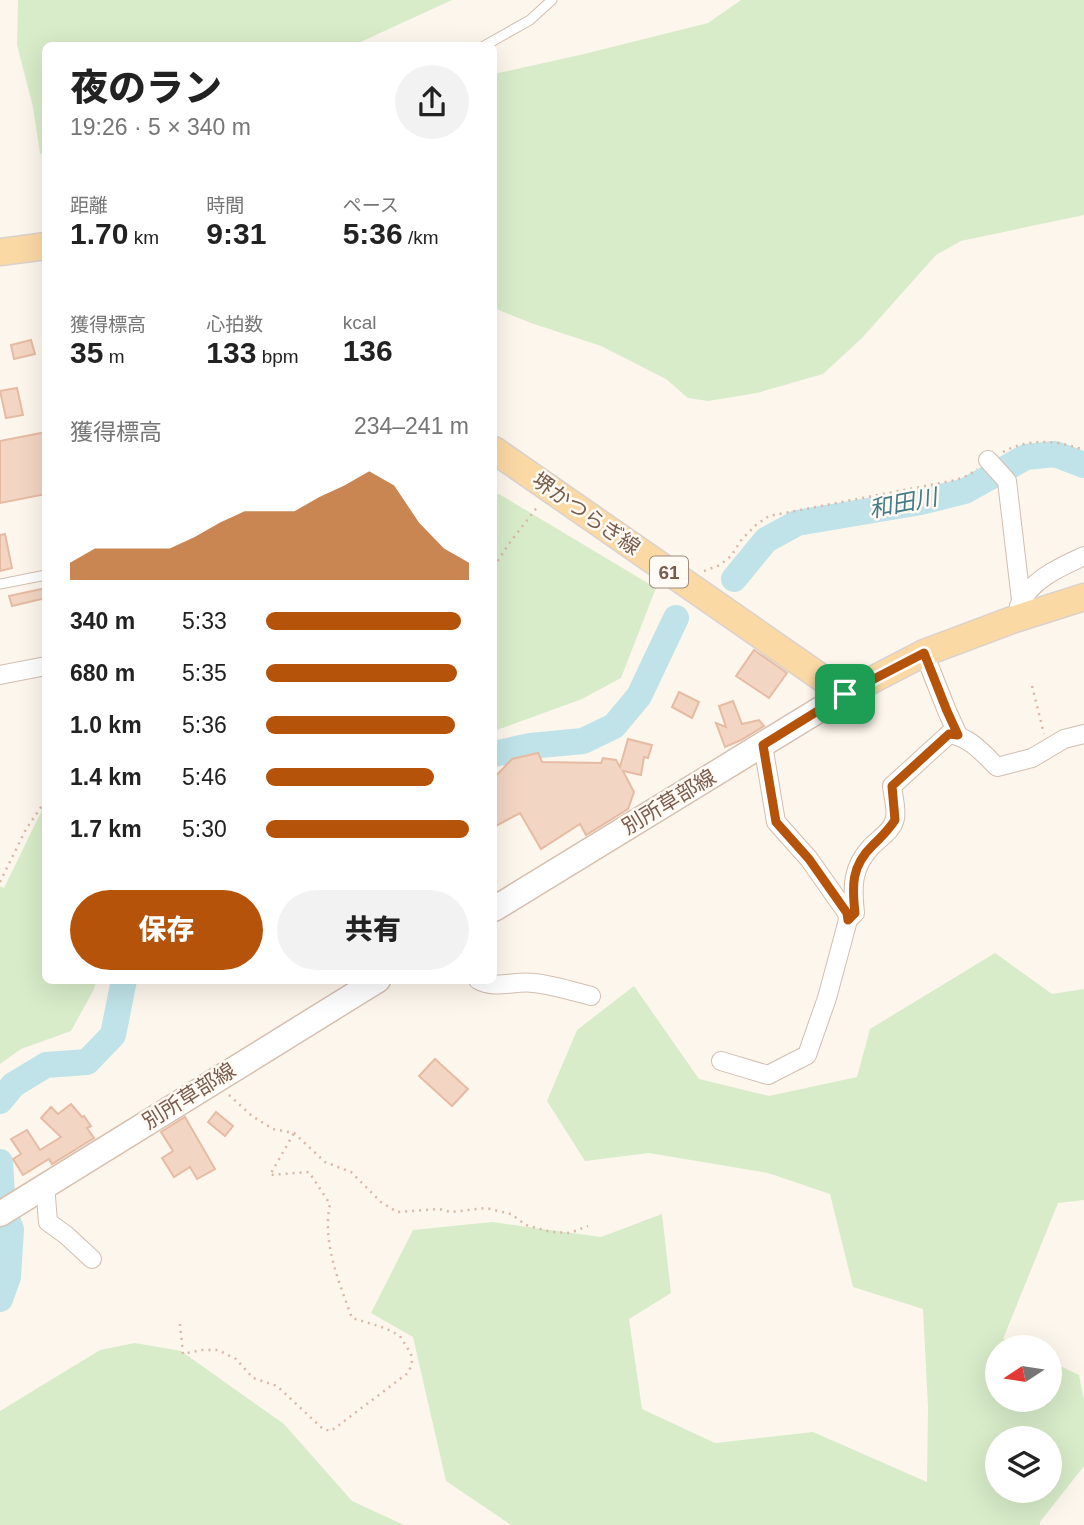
<!DOCTYPE html>
<html lang="ja">
<head>
<meta charset="utf-8">
<style>
	:root { --surface:#fff; --page:#f2f2f2; --text:#222; --muted:#767676; --accent:#b45309 }
	body { margin:0; font-family:Helvetica,"Noto Sans JP",sans-serif; background:var(--page); color:var(--text); height:100vh; display:flex; flex-direction:column; font-size:26px; white-space:nowrap }
	* { box-sizing:border-box; margin:0 }
	p { font-size:23px; color:var(--muted) }
	.icon { flex:none; width:38px; height:38px; fill:none; stroke:currentColor; stroke-width:2; stroke-linecap:round; stroke-linejoin:round }
	.map { position:relative; flex:1; overflow:hidden }
	.sheet { position:absolute; left:42px; top:42px; width:455px; height:942px; display:flex; flex-direction:column; background:var(--surface); border-radius:10px; box-shadow:0 7px 28px #0002 }
	.sheet>* { flex:none }
	.needle { width:46px; rotate:258deg }
	.tools { position:absolute; left:985px; top:1335px; display:grid; gap:14px }
	.tools a { display:grid; place-items:center; width:77px; height:77px; border-radius:50%; background:var(--surface); box-shadow:0 7px 28px #0002; font-size:35px }
	.pin { position:absolute; display:grid; place-items:center; width:60px; height:60px; color:#fff; margin:-30px; border-radius:14px; box-shadow:0 4px 10px #0006 }
	.round { display:grid; place-items:center; flex:none; width:74px; height:74px; border-radius:37px; background:var(--page) }
	.head { display:flex; align-items:center; justify-content:space-between; height:119px; padding:0 28px }
	h1 { font-size:38px; font-weight:800; line-height:52px }
	.figures { display:grid; grid-template-columns:repeat(3,1fr); gap:10px; height:119px; padding:7px 28px }
	.figures div { display:grid; align-content:center }
	.figures b { font-size:30px; font-weight:800 }
	.figures small { font-size:19px; font-weight:400 }
	.figures p { font-size:19px }
	.chart { height:196px; padding:14px 28px }
	.chart p { display:flex; justify-content:space-between }
	.chart svg { width:100%; height:126px; margin-top:7px; fill:var(--accent); opacity:.7 }
	.button { display:flex; gap:14px; margin-top:auto; padding:14px 28px }
	.button a { flex:1; height:80px; border-radius:42px; background:var(--accent); color:#fff; font-size:28px; font-weight:800; line-height:80px; text-align:center }
	.button a+a { background:var(--page); color:var(--text) }
	ul { padding:0 28px; list-style:none; font-size:23px }
	li { display:grid; grid-template-columns:112px 84px 1fr; align-items:center; height:52px }
	li i { height:18px; border-radius:9px; background:var(--accent) }
	.map>svg:first-child { display:block }
</style>
</head>
<body>
<div class="map">
<svg width="1084" height="1525" viewBox="0 0 1084 1525">
	<rect width="100%" height="100%" fill="#fdf6ec"/>
	<g fill="#d8ecc9" fill-rule="evenodd">
		<path d="M18,0H452L354,45L46,46L45,153L40,154L33,107L17,45Z"/>
		<path d="M741,0H1084V215L961,241L936,255L862,338L823,374L757,393L708,401L688,398L666,379L601,346L531,323L494,308V74L584,54L708,23Z"/>
		<path d="M499,494L656,588L621,678L582,699L494,731V497Z"/>
		<path d="M45,804L46,980H97L93,991L71,1031L21,1049L0,1064V886L4,888Z"/>
		<path d="M995,953L1052,994L1084,989V1200L1058,1203L1003,1339L1021,1347L998,1348V1400H1050V1361L1079,1375L1084,1401V1466L1040,1522V1525H511L446,1481L413,1337L371,1313L413,1230L492,1222L601,1237L662,1214L671,1293L629,1319L642,1409L715,1443L813,1432L927,1482L928,1407L923,1309L853,1287L830,1194L768,1173L649,1153L585,1161L547,1101L577,1030L634,986L699,1079L769,1096L857,1077L870,1029ZM998,1438H1050V1491H998Z"/>
		<path d="M135,1343L181,1351L284,1424L352,1501L404,1525H0V1411L100,1350Z"/>
	</g>
	<g fill="none" stroke-linecap="round" stroke-linejoin="round">
		<g stroke="#bfe3e8" stroke-width="26">
			<path d="M734,579L766,540L797,523L921,502L965,491L1026,457L1055,454L1084,465"/>
			<path d="M494,754L530,746L583,741L614,726L639,696L676,618"/>
			<path d="M0,1101L13,1085L46,1065L87,1062L113,1035L124,980"/>
			<path d="M0,1162L3,1210L11,1229L8,1277L0,1299"/>
		</g>
	</g>
	<g fill="#f3d5c3" stroke="#e6bba3" stroke-width="2">
		<path d="M31,340L35,354L14,359L11,345Z"/>
		<path d="M17,388L23,415L6,418L0,391Z"/>
		<path d="M46,432V494L0,503V441Z"/>
		<path d="M5,534L12,568L0,571V535Z"/>
		<path d="M46,588V598L12,606L9,596Z"/>
		<path d="M754,650L787,673L769,698L736,676Z"/>
		<path d="M679,692L699,702L692,718L672,707Z"/>
		<path d="M733,701L742,724L759,720L764,726L741,740L725,747L716,723L726,727L719,706Z"/>
		<path d="M628,739L652,745L648,758L644,757L641,775L623,771L634,792L628,809L586,835L580,824L541,849L520,813L494,827V778L512,759L538,753L542,762L601,763L603,758L616,760L620,767Z"/>
		<path d="M435,1059L468,1089L452,1106L419,1076Z"/>
		<path d="M71,1104L82,1117L84,1116L91,1126L87,1128L94,1138L52,1164L49,1159L23,1175L13,1159L21,1154L11,1139L27,1130L40,1150L61,1137L41,1118L51,1107L58,1114Z"/>
		<path d="M216,1112L233,1126L225,1136L208,1122Z"/>
		<path d="M185,1117L215,1169L197,1179L190,1167L174,1177L162,1158L173,1151L161,1132Z"/>
	</g>
	<g fill="none" stroke-linecap="round" stroke-linejoin="round">
		<g stroke="#d1beb0" stroke-width="11">
			<g id="lane">
				<path d="M484,46L530,20L552,0"/>
				<path d="M0,584L46,575"/>
			</g>
		</g>
		<g stroke="#d1beb0" stroke-width="20">
			<g id="street">
				<path d="M988,460L1007,481L1021,600"/>
				<path d="M1019,606C1030,580 1060,567 1084,556"/>
				<path d="M924,653L947,711L958,735"/>
				<path d="M0,675L46,666"/>
				<path d="M848,920L855,913C852,887 852,867 871,847C879,838 893,831 895,818C897,809 893,796 892,786L949,734C970,737 983,753 997,767L1032,758L1064,739L1084,734"/>
				<path d="M478,980C496,990 515,980 534,983C553,985 572,991 591,996"/>
				<path d="M721,1061L768,1075L807,1055L827,998L848,920L847,913L809,859L776,822L763,745"/>
				<path d="M45,1184L48,1222L66,1235L92,1259"/>
			</g>
		</g>
		<g stroke="#d6c0b0" stroke-width="27">
			<g id="secondary">
				<path d="M494,909L845,694"/>
				<path d="M0,1214L378,980"/>
			</g>
		</g>
		<g stroke="#dad1cd" stroke-width="29">
			<g id="primary">
				<path d="M0,252L46,246"/>
				<path d="M494,450L845,694L924,653L1012,620L1084,597"/>
			</g>
		</g>
		<g stroke="#d9b8a5" stroke-width="2.5" stroke-dasharray="2 5" stroke-linecap="butt">
			<path d="M1003,452C1029,438 1057,440 1084,450"/>
			<path d="M494,567L508,545L538,506"/>
			<path d="M704,571L720,565L731,556L742,539L756,525L769,516L956,480L969,475L977,469"/>
			<path d="M1032,686L1044,734"/>
			<path d="M0,882L26,829L46,800"/>
			<path d="M229,1095L252,1116L273,1129L294,1133L325,1162L351,1172L381,1202L397,1212L439,1209L451,1212L486,1208L511,1214L526,1225L551,1232L570,1233L588,1226"/>
			<path d="M180,1324L183,1354L202,1350H218L236,1359L253,1378L277,1386L323,1429L331,1431L408,1373L412,1364L411,1354L400,1336L385,1328L352,1318C339,1282 322,1243 330,1204L309,1172L270,1175L294,1133"/>
		</g>
		<use href="#lane" stroke="#fff" stroke-width="9"/>
		<use href="#street" stroke="#fff" stroke-width="18"/>
		<use href="#secondary" stroke="#fff" stroke-width="24"/>
		<use href="#primary" stroke="#fbd9a5" stroke-width="26"/>
	</g>
	<g fill="none" stroke-linecap="round" stroke-linejoin="round">
		<g stroke="#fff" stroke-width="14">
			<path id="route" d="M924,653L947,711L958,735L949,734L892,786L895,820C887,832 883,835 873,845C851,866 852,886 855,913L848,920L847,913L809,859L776,822L763,745L845,694Z"/>
		</g>
		<use href="#route" stroke="#b45309" stroke-width="9"/>
	</g>
	<g text-anchor="middle" stroke-width="5" stroke-linejoin="round" paint-order="stroke">
		<rect fill="#fffaf3" stroke="#a28b7f" stroke-width="2" x="650" y="556.5" width="38" height="31" rx="5"/>
		<g font-size="19" font-weight="bold" fill="#7a5c4d">
			<text x="669" y="579">61</text>
		</g>
		<g font-size="21" fill="#7a5c4d" stroke="#fffaf3">
			<text transform="translate(586 514) rotate(35)" y="7">堺かつらぎ線</text>
			<text transform="translate(669 802) rotate(-31)" y="7">別所草部線</text>
			<text transform="translate(189 1096) rotate(-32)" y="7">別所草部線</text>
		</g>
		<g font-size="23" font-style="italic" fill="#437c86" stroke="#fffaf3">
			<text transform="translate(903 503) rotate(-11)" y="8">和田川</text>
		</g>
	</g>
</svg>
<div class="tools">
<a><svg class="needle" viewBox="-14 -14 28 28"><path d="M0-13l5 13h-10z" fill="#e53935"/><path d="M0 13l5-13h-10z" fill="#767676"/></svg></a>
<a><svg class="icon" aria-label="layers" viewBox="0 0 24 24"><path d="M12 4l9 5-9 5-9-5zM3 14l9 5 9-5"/></svg></a>
</div>
<div class="pin" style="left:845px;top:694px;background:#1e9e55"><svg class="icon" aria-label="arrive" viewBox="0 0 24 24"><path d="M6 21V4h12l-3 4 3 4H6"/></svg></div>
<section class="sheet">
<div class="head"><div><h1>夜のラン</h1><p>19:26 · 5 × 340 m</p></div><a class="round"><svg class="icon" aria-label="share" viewBox="0 0 24 24"><path d="M12 15V3M7 8l5-5 5 5M5 13v7h14v-7"/></svg></a></div>
<div class="figures">
<div><p>距離</p><b>1.70<small> km</small></b></div>
<div><p>時間</p><b>9:31</b></div>
<div><p>ペース</p><b>5:36<small> /km</small></b></div>
</div>
<div class="figures">
<div><p>獲得標高</p><b>35<small> m</small></b></div>
<div><p>心拍数</p><b>133<small> bpm</small></b></div>
<div><p>kcal</p><b>136</b></div>
</div>
<div class="chart"><p><span>獲得標高</span>234–241 m</p>
<svg viewBox="0 0 160 44" preserveAspectRatio="none"><path d="M0 44V38L10 33L20 33L30 33L40 33L50 29L60 24L70 20L80 20L90 20L100 15L110 11L120 6L130 11L140 24L150 33L160 38V44z"/></svg>
</div>
<ul>
<li><b>340 m</b>5:33<i style="width:96%"></i></li>
<li><b>680 m</b>5:35<i style="width:94%"></i></li>
<li><b>1.0 km</b>5:36<i style="width:93%"></i></li>
<li><b>1.4 km</b>5:46<i style="width:83%"></i></li>
<li><b>1.7 km</b>5:30<i style="width:100%"></i></li>
</ul>
<div class="button"><a>保存</a><a>共有</a></div>
</section>
</div>
</body>
</html>
